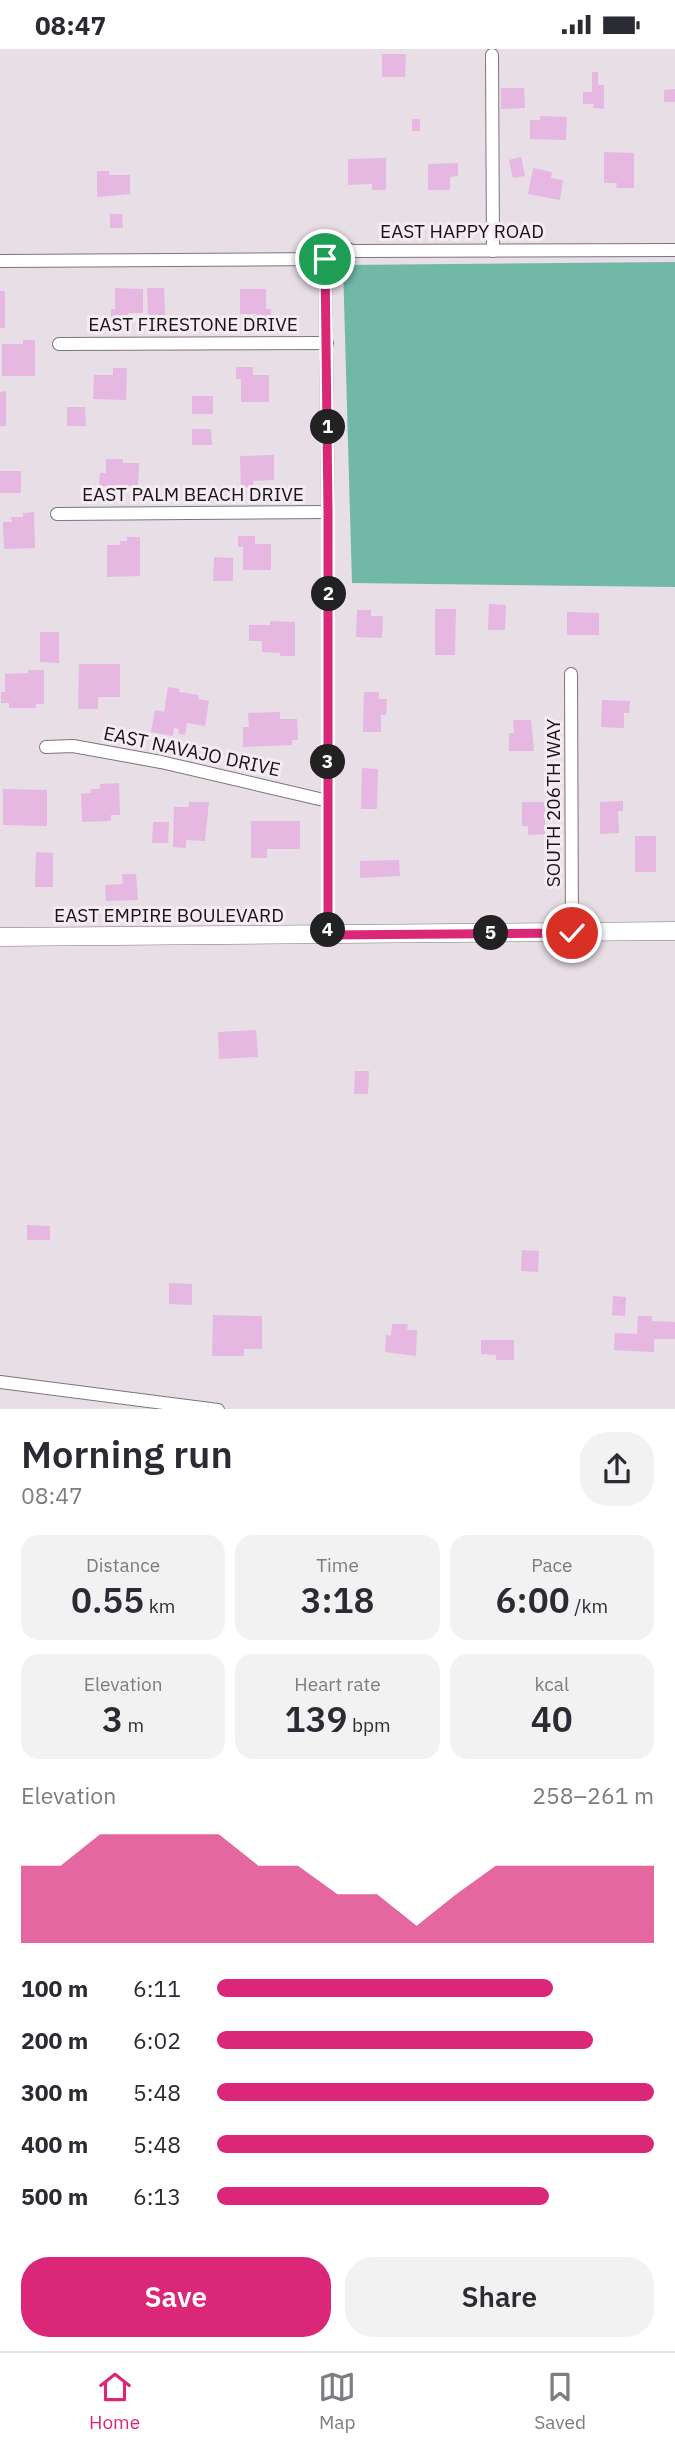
<!DOCTYPE html>
<html lang="en">
<head>
<meta charset="utf-8">
<style>
	:root { --surface:#fff; --page:#f2f2f3; --text:#2b2b33; --muted:#7c7c81; --line:#e1e1e2; --accent:#db2777 }
	body { margin:0; font-family:"IBM Plex Sans",sans-serif; background:var(--page); color:var(--text); height:100vh; display:flex; flex-direction:column; font-size:26px; white-space:nowrap }
	* { box-sizing:border-box; margin:0 }
	p { font-size:23px; color:var(--muted) }
	.icon { flex:none; width:38px; height:38px; fill:none; stroke:currentColor; stroke-width:2; stroke-linecap:round; stroke-linejoin:round }
	.map { position:relative; height:1360px; overflow:hidden }
	.side { display:flex; flex-direction:column; background:var(--surface); flex:1 }
	.side>* { flex:none }
	.pin { position:absolute; display:grid; place-items:center; width:60px; height:60px; color:#fff; margin:-30px; border:4px solid #fff; border-radius:50%; box-shadow:0 2px 7px #0007 }
	.km { position:absolute; width:35px; height:35px; margin:-18px; border-radius:50%; background:#222; color:#fff; font-size:19px; line-height:35px; text-align:center }
	.round { display:grid; place-items:center; flex:none; width:74px; height:74px; border-radius:28px; background:var(--page) }
	.head { display:flex; align-items:center; justify-content:space-between; height:119px; padding:0 21px }
	h1 { font-size:38px; font-weight:600; line-height:52px }
	.figures { display:grid; grid-template-columns:repeat(3,1fr); gap:10px; height:119px; padding:7px 21px }
	.figures div { display:grid; align-content:center; border-radius:18px; background:var(--page); text-align:center }
	.figures b { font-size:35px; font-weight:600 }
	.figures small { font-size:19px; font-weight:400 }
	.figures p { font-size:19px }
	.chart { height:196px; padding:14px 21px }
	.chart p { display:flex; justify-content:space-between }
	.chart svg { width:100%; height:126px; margin-top:7px; fill:var(--accent); opacity:.7 }
	.primary-button { display:flex; gap:14px; margin-top:auto; padding:14px 21px }
	.primary-button a { flex:1; height:80px; border-radius:28px; background:var(--accent); color:#fff; font-size:28px; font-weight:600; line-height:80px; text-align:center }
	.primary-button a+a { background:var(--page); color:var(--text) }
	ul { padding:0 21px; list-style:none; font-size:23px }
	li { display:grid; grid-template-columns:112px 84px 1fr; align-items:center; height:52px }
	li i { height:18px; border-radius:9px; background:var(--accent) }
	.status { display:flex; justify-content:space-between; align-items:center; height:49px; padding:0 35px; background:var(--surface); direction:ltr }
	.status svg { height:19px; fill:currentColor }
	.dock { display:flex; justify-content:space-around; align-items:center; height:98px; border-top:2px solid var(--line); background:var(--surface); font-size:19px; color:var(--muted) }
	.dock a { display:grid; justify-items:center; gap:4px }
	.dock .on { color:var(--accent) }
	.map>svg:first-child { display:block }
</style>
</head>
<body>
<div class="status"><b>08:47</b><svg viewBox="0 0 49 12"><path d="M0 12V9h3v3zM5 12V6h3v6zM10 12V3h3v9zM15 12V0h3v12zM26 1h20v11H26zM47 4h2v5h-2z"/></svg></div>
<div class="map">
<svg width="675" height="1361" viewBox="0 0 675 1361">
	<rect width="100%" height="100%" fill="#e7dee6"/>
	<path fill="#71b8a6" d="M675,213V538L352,534L343,216Z"/>
	<g fill="#e5b7e1">
		<path d="M382,5H406L405,28H382Z"/>
		<path d="M592,23H598V36H604V60L593,59L594,55H583V43H592Z"/>
		<path d="M501,39H524L525,59L501,60Z"/>
		<path d="M675,40V53H664V41Z"/>
		<path d="M540,67L567,68L566,91L530,90V71H540Z"/>
		<rect x="412" y="70" width="8" height="12"/>
		<path d="M604,103L634,104V139H616L617,134H604Z"/>
		<path d="M521,108L525,127L513,129L509,111Z"/>
		<path d="M386,109V141H372V135L348,136V110Z"/>
		<path d="M458,114V127L450,128V141H428V115Z"/>
		<path d="M533,119L552,123L551,129L563,131L560,151L528,145Z"/>
		<path d="M97,122H109V126H130V145L97,148Z"/>
		<path d="M110,165H122L123,179H110Z"/>
		<path d="M115,239L143,240V264H128L127,272H111V260H115Z"/>
		<path d="M147,239H164L165,266H148Z"/>
		<path d="M240,240H266V260H271V271H256V265H240Z"/>
		<rect x="0" y="242" width="5" height="37"/>
		<path d="M23,291H35V327H2V295H23Z"/>
		<path d="M236,318H253V326H269V353H241V330H236Z"/>
		<path d="M113,319H127L126,351L93,350L94,326H113Z"/>
		<path d="M6,342V377H0V343Z"/>
		<rect x="192" y="347" width="21" height="18"/>
		<path d="M67,358H85L86,377H67Z"/>
		<path d="M192,380H211L212,396H192Z"/>
		<path d="M274,406V431L253,432L254,438L241,439L240,407Z"/>
		<path d="M106,410H123V414H139L138,437H99L100,424H106Z"/>
		<rect x="0" y="422" width="21" height="22"/>
		<path d="M34,463L35,499L4,500L3,473H12L11,468H23V464Z"/>
		<path d="M238,487H255V495H271V521H243V498H238Z"/>
		<path d="M127,488H140V527L107,528V496H120V492H127Z"/>
		<path d="M214,508L233,509V532H213Z"/>
		<path d="M489,555L506,556L505,581H488Z"/>
		<path d="M435,560H456L455,606H435Z"/>
		<path d="M357,561H371V567H383L382,589L356,588Z"/>
		<path d="M567,563L599,564V586H567Z"/>
		<path d="M270,572L295,573V607H280V604L262,603V592H249V576H270Z"/>
		<path d="M40,583H59V614L40,613Z"/>
		<path d="M79,615H120V648H98V660H78Z"/>
		<path d="M28,621H44V655H36V659H9V654H1V643H5V625L28,624Z"/>
		<path d="M168,638L180,640L179,643L199,646L198,650L209,652L205,677L187,674L185,686L178,685L179,680L174,679L173,687L151,683L155,661L164,663Z"/>
		<path d="M364,643H379V650H387L386,666H381V683H363Z"/>
		<path d="M602,651L630,652L629,664H624V679L601,678Z"/>
		<path d="M280,663V670H297L298,691H292V696L243,698V678H249L248,664Z"/>
		<path d="M513,671H531L534,702H509V684H514Z"/>
		<path d="M362,719L378,720L377,760H361Z"/>
		<path d="M119,734L120,766H111V772L82,773L81,745L91,744V740H100V735Z"/>
		<path d="M3,740L47,741V777L3,776Z"/>
		<path d="M623,752V762H618L619,784L600,785V753Z"/>
		<path d="M189,753H209L205,792L186,791V799L173,798L174,758H189Z"/>
		<path d="M522,753H545V785L528,786V777H522Z"/>
		<path d="M251,772H300V800H267V809H251Z"/>
		<path d="M153,773H169L168,794H152Z"/>
		<rect x="635" y="787" width="21" height="36"/>
		<path d="M36,803L53,804V838H35Z"/>
		<path d="M399,811L400,827L360,829V812Z"/>
		<path d="M122,825H136L138,851L106,852L105,836L123,835Z"/>
		<path d="M256,981L258,1008L219,1010L218,983Z"/>
		<path d="M355,1022H369L368,1045H354Z"/>
		<path d="M27,1176L50,1177V1191H27Z"/>
		<path d="M522,1201L539,1202L538,1223L521,1222Z"/>
		<path d="M169,1234L192,1235V1256L169,1255Z"/>
		<path d="M613,1247L626,1248L625,1267L612,1266Z"/>
		<path d="M213,1266L262,1267V1300H244V1307H212Z"/>
		<path d="M638,1267H652V1272L675,1273V1290H654V1303L614,1301L615,1284L637,1285Z"/>
		<path d="M392,1275H408L407,1281H417L416,1307L385,1303L386,1286L391,1287Z"/>
		<path d="M481,1291H514V1311H496V1306L481,1305Z"/>
	</g>
	<g fill="none" stroke-linecap="round" stroke-linejoin="round">
		<g stroke="#7d757c" stroke-width="14">
			<g id="street">
				<path d="M492,6L493,202"/>
				<path d="M325,210L328,463V886"/>
				<path d="M0,212L325,210L348,200L352,202L675,201"/>
				<path d="M59,295L327,294"/>
				<path d="M57,465L328,463"/>
				<path d="M571,625L572,884"/>
				<path d="M46,698L73,697L161,713L328,752"/>
				<path d="M0,1333L218,1361"/>
			</g>
		</g>
		<g stroke="#7d757c" stroke-width="19">
			<path id="secondary" d="M0,888L675,882"/>
		</g>
		<use href="#street" stroke="#fff" stroke-width="12"/>
		<use href="#secondary" stroke="#fff" stroke-width="18"/>
	</g>
	<g fill="none" stroke-linecap="round" stroke-linejoin="round">
		<g stroke="#fff" stroke-width="14">
			<path id="route" d="M325,210L328,463V886L572,884"/>
		</g>
		<use href="#route" stroke="#db2777" stroke-width="9"/>
	</g>
	<g text-anchor="middle" stroke-width="6" stroke-linejoin="round" paint-order="stroke">
		<g font-size="19" fill="#171416" stroke="#f4ebf3">
			<text x="462" y="189">EAST HAPPY ROAD</text>
			<text x="193" y="282">EAST FIRESTONE DRIVE</text>
			<text x="193" y="452">EAST PALM BEACH DRIVE</text>
			<text transform="translate(192 702) rotate(12)" y="7">EAST NAVAJO DRIVE</text>
			<text transform="translate(553 754) rotate(-90)" y="7">SOUTH 206TH WAY</text>
			<text x="169" y="873">EAST EMPIRE BOULEVARD</text>
		</g>
	</g>
</svg>
<div class="pin" style="left:325px;top:210px;background:#1e9e55"><svg class="icon" aria-label="arrive" viewBox="0 0 24 24"><path d="M6 21V4h12l-3 4 3 4H6"/></svg></div>
<div class="pin" style="left:572px;top:884px;background:#d93025"><svg class="icon" aria-label="check" viewBox="0 0 24 24"><path d="M5 12l5 5 9-10"/></svg></div>
<b class="km" style="left:328px;top:378px">1</b>
<b class="km" style="left:329px;top:545px">2</b>
<b class="km" style="left:328px;top:713px">3</b>
<b class="km" style="left:328px;top:881px">4</b>
<b class="km" style="left:491px;top:884px">5</b>
</div>
<section class="side">
<div class="head"><div><h1>Morning run</h1><p>08:47</p></div><a class="round"><svg class="icon" aria-label="share" viewBox="0 0 24 24"><path d="M12 15V3M7 8l5-5 5 5M5 13v7h14v-7"/></svg></a></div>
<div class="figures">
<div><p>Distance</p><b>0.55<small> km</small></b></div>
<div><p>Time</p><b>3:18</b></div>
<div><p>Pace</p><b>6:00<small> /km</small></b></div>
</div>
<div class="figures">
<div><p>Elevation</p><b>3<small> m</small></b></div>
<div><p>Heart rate</p><b>139<small> bpm</small></b></div>
<div><p>kcal</p><b>40</b></div>
</div>
<div class="chart"><p><span>Elevation</span>258–261 m</p>
<svg viewBox="0 0 160 44" preserveAspectRatio="none"><path d="M0 44V17L10 17L20 6L30 6L40 6L50 6L60 17L70 17L80 27L90 27L100 38L110 27L120 17L130 17L140 17L150 17L160 17V44z"/></svg>
</div>
<ul>
<li><b>100 m</b>6:11<i style="width:77%"></i></li>
<li><b>200 m</b>6:02<i style="width:86%"></i></li>
<li><b>300 m</b>5:48<i style="width:100%"></i></li>
<li><b>400 m</b>5:48<i style="width:100%"></i></li>
<li><b>500 m</b>6:13<i style="width:76%"></i></li>
</ul>
<div class="primary-button"><a>Save</a><a>Share</a></div>
</section>
<nav class="dock">
<a class="on"><svg class="icon" aria-label="home" viewBox="0 0 24 24"><path d="M3 11l9-7 9 7M6 9v11h12V9"/></svg>Home</a>
<a><svg class="icon" aria-label="map" viewBox="0 0 24 24"><path d="M3 6l6-2 6 2 6-2v14l-6 2-6-2-6 2zM9 4v14M15 6v14"/></svg>Map</a>
<a><svg class="icon" aria-label="saved" viewBox="0 0 24 24"><path d="M7 4h10v16l-5-4-5 4z"/></svg>Saved</a>
</nav>
</body>
</html>
